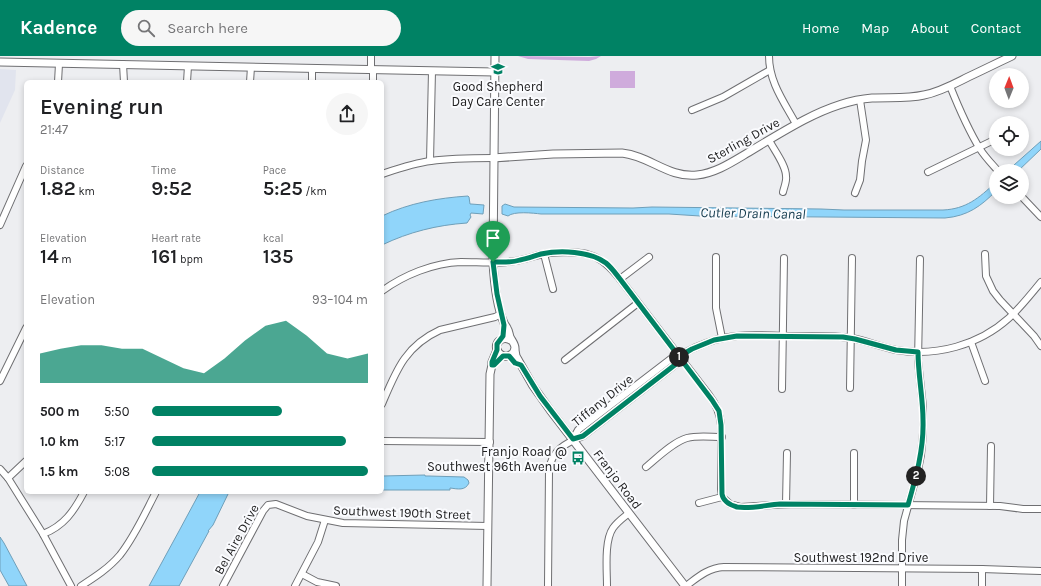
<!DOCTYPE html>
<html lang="en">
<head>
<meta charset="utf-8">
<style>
	:root { --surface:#fff; --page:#f6f6f6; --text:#202124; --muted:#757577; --accent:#008264 }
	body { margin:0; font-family:Karla,sans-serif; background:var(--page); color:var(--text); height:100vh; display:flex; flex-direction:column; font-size:15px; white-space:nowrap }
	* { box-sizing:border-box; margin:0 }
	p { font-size:13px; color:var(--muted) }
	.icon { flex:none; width:22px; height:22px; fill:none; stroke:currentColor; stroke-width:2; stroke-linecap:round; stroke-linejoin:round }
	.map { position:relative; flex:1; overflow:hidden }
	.panel { position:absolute; left:24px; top:24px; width:360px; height:414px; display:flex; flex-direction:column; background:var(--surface); border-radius:6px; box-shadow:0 2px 6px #0003 }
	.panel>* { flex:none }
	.needle { width:26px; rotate:1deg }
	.controls { position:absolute; left:989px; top:12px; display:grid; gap:8px }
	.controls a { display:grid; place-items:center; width:40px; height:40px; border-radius:50%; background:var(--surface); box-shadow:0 2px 6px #0003; font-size:20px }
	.pin { position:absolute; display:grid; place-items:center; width:34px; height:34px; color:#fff; margin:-41px -17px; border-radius:50% 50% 50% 0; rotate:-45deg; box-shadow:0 0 4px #0007 }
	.pin .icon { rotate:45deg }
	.km { position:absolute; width:20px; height:20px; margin:-10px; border-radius:50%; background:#222; color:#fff; font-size:11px; line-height:20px; text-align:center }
	.round { display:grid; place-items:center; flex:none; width:42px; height:42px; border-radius:21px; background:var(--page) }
	.overview { display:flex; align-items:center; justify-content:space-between; height:68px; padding:0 16px }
	h1 { font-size:22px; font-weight:600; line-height:30px }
	.metrics { display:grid; grid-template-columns:repeat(3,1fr); gap:6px; height:68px; padding:4px 16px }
	.metrics div { display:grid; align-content:center }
	.metrics b { font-size:20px; font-weight:600 }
	.metrics small { font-size:11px; font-weight:400 }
	.metrics p { font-size:11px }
	.chart { height:112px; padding:8px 16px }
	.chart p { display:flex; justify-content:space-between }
	.chart svg { width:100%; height:72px; margin-top:4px; fill:var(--accent); opacity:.7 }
	ul { padding:0 16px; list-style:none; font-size:13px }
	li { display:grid; grid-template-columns:64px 48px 1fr; align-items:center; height:30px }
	li i { height:10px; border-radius:5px; background:var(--accent) }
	header { display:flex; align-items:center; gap:24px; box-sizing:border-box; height:56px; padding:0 20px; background:var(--accent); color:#fff }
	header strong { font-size:19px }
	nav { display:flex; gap:22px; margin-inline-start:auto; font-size:14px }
	.search { width:280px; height:36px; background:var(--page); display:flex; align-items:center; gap:10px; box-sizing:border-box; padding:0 14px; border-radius:22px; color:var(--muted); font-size:15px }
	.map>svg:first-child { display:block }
</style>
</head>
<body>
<header>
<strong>Kadence</strong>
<div class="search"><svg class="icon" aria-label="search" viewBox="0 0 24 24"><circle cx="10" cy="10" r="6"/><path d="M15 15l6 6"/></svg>Search here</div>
<nav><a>Home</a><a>Map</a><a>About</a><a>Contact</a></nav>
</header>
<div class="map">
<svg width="1041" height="530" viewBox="0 0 1041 530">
	<rect width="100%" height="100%" fill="#edeef1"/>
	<path fill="#e1e4ee" d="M0,13L16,14L15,34L0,67Z"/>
	<g fill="#cfabdc">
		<path d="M518,0L589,1L601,0L596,3L589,5L528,3Z"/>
		<rect x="610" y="15" width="25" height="17"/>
	</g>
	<g fill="#90d5fa" stroke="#6f9fb9">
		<path d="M1041,85V93L1018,115H1010L1014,109Z"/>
		<path d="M995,127H996V135C981,150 968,160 945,162L700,160L669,158H541C533,157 514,155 508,160L502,158V150L505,148L514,151L633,152L652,151L821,153L844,154H943C966,153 979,142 995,127Z"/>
		<path d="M468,140L469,141L470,148H471L484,149L483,158L471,157L470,159L471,161L467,167C437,169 409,176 382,189V160C409,147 438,142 468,140Z"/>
		<path d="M425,419V420H429L464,421L468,424L469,427C465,435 458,433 450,432V434H382V420Z"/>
		<path d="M200,436H229L213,469L208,475H209L179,530H149L179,475Z"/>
		<path d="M0,481L4,487L27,530H9L0,514Z"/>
	</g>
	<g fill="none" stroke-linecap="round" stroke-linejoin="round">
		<g stroke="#6f6f72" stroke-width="8">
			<g id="minor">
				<path d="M769,0C769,26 784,46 796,68"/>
				<path d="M123,8L124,26"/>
				<path d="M371,14V0"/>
				<path d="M58,26L59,8"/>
				<path d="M187,26L188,10"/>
				<path d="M250,26L251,11"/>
				<path d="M312,26V12"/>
				<path d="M373,26V14"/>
				<path d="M950,30C958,50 969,75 980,93C985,101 992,108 998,115"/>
				<path d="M692,54L723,41L770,14"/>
				<path d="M769,84C774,94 786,109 786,120C787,125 784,131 783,136"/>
				<path d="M430,105L432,15"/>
				<path d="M928,116L996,83"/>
				<path d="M382,118C397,113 414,107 431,105C451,102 473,102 493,102"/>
				<path d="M855,137L860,124L862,105L866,84L860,44"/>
				<path d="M1022,141L1041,161"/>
				<path d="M0,169L26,110"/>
				<path d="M544,198L553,233"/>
				<path d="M985,198L986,220L993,235L1000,244L1034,280L1041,290"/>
				<path d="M716,201V252L722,282"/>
				<path d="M620,223L649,201"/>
				<path d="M382,235C404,219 433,207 461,206C479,206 497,208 515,205C523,204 531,201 539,199C552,196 574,195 587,198C602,202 611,212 620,223L709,339C716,348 720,357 721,369V433L722,441"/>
				<path d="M971,286L985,325"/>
				<path d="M565,304L638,247"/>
				<path d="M0,325L26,272"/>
				<path d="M850,332L852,202"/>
				<path d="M782,333L784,202"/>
				<path d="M382,348C396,315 405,290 440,274L495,261L501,258"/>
				<path d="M573,383L578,374L672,302C680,300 686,296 694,292C707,286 722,281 737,280C755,278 774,280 792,280C812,280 833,279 852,282C867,285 881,291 896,294C936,301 979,289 1009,262C1021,251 1031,238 1041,226"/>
				<path d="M382,385L490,386"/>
				<path d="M646,411C657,402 673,386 687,382C698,379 711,381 722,381"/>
				<path d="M0,413L8,422L43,478L71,530"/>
				<path d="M8,422L26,405"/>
				<path d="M722,441L730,448L741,451L772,449L797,448L1000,450L1023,453H1041"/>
				<path d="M699,447L722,441"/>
				<path d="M786,448L787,397"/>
				<path d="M854,449V397"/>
				<path d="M990,450L991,390"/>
				<path d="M43,478C64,470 74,455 84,436"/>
				<path d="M982,513V530"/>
				<path d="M302,518L317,526L336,530"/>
				<path d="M81,530C95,521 109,512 120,499C135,480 145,457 156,436"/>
				<path d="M223,530L263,455L268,449L276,448L307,460L343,467L488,470"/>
				<path d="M295,530L318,486L325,464"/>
				<path d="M548,530L549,415C551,394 566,387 583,380L676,308L680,300"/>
				<path d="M607,530C607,514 604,485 613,472C617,466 624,461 629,457"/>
				<path d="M686,530C698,521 708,512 724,511L982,513L1041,515"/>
				<path d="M902,530V484L904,465L918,414L921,399L923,377V351L918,305L920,203"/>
			</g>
		</g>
		<g stroke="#6f6f72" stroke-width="9">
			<g id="tertiary">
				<path d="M495,0L493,206C494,225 496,249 504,267C505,269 506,270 507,272C509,275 509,278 510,281C512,285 515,288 515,292C514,300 504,303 499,297C491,288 503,278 512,285"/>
				<path d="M0,6L495,16"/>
				<path d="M493,102L553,98L622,97C650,100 668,122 697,119C716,117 732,106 749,96C767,85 785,74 804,64C825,53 847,44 872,42C889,41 907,43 924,39C940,36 954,28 968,21C983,14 997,7 1012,0"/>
				<path d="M515,294L516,300L533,330L550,354L685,530"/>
				<path d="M487,530L490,318L492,309V306L497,294"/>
			</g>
		</g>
		<use href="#minor" stroke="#fff" stroke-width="6"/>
		<use href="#tertiary" stroke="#fff" stroke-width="7"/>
	</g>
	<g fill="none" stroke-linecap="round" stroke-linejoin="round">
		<g stroke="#fff" stroke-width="8">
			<path id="route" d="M493,206L497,238L504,269L503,280L497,288V294L492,306V309H494L503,300H509L515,307L521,309L540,340L573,383L583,380L667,315L676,308L680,300L692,293L714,284L737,280L843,281L855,283L896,294L918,296C918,319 923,341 923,364C924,393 916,421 908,449C865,449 822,448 780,448C766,449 751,453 737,451C730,449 723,445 722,438L721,369L719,355L712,344L620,223C616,218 612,212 606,207C590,195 560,194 541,198C534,200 527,203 520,204C511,207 502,206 493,206"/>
		</g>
		<use href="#route" stroke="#008264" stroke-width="5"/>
	</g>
	<defs>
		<g id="school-bare" transform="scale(1.08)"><path d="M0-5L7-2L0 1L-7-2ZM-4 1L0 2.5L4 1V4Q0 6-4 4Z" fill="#008264" stroke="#fafbfe" stroke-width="2.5" paint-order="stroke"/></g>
		<g id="bus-bare" transform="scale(1.08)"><path d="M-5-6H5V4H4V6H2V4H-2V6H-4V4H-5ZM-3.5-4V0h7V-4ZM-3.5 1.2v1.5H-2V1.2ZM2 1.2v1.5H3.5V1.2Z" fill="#008264" stroke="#fafbfe" stroke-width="2.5" paint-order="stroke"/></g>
	</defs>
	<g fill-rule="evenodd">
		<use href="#school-bare" x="498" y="13"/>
		<use href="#bus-bare" x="578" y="402"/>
	</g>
	<g text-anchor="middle" stroke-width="4" stroke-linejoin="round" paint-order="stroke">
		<g font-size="13" fill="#212122" stroke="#fafbfe">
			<text x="498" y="35">Good Shepherd<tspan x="498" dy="15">Day Care Center</tspan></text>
			<text x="567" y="400" text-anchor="end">Franjo Road @<tspan x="567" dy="15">Southwest 96th Avenue</tspan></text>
		</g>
		<g font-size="13" fill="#212122" stroke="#fafbfe">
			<text transform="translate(743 84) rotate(-29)" y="5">Sterling Drive</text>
			<text transform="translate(602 344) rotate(-39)" y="5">Tiffany Drive</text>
			<text transform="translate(618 423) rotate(53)" y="5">Franjo Road</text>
			<text transform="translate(402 456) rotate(2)" y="5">Southwest 190th Street</text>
			<text transform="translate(236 483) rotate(-61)" y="5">Bel Aire Drive</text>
			<text x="861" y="506">Southwest 192nd Drive</text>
		</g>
		<g font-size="14" font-style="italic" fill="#143b4e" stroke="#fafbfe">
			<text transform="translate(753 157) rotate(1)" y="5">Cutler Drain Canal</text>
		</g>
	</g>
</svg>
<div class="controls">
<a><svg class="needle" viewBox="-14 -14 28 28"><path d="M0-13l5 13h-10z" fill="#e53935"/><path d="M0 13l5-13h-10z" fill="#757577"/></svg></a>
<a><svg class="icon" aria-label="locate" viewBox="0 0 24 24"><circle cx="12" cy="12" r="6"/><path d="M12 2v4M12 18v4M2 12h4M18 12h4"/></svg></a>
<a><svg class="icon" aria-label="layers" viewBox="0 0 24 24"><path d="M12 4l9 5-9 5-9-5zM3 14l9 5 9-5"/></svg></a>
</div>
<div class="pin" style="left:493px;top:206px;background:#1e9e55"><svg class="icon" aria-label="arrive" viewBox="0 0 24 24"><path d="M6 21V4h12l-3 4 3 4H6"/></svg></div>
<b class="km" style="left:679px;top:301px">1</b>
<b class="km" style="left:916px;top:420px">2</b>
<section class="panel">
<div class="overview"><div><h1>Evening run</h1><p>21:47</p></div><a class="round"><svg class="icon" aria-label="share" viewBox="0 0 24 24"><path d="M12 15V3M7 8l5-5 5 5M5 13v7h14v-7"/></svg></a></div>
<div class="metrics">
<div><p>Distance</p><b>1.82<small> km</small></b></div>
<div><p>Time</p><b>9:52</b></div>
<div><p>Pace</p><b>5:25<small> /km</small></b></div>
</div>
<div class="metrics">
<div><p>Elevation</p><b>14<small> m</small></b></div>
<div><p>Heart rate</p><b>161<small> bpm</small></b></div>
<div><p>kcal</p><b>135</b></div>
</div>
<div class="chart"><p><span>Elevation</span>93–104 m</p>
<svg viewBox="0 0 160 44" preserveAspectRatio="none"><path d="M0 44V26L10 23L20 21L30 21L40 23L50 23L60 29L70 35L80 38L90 29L100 18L110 9L120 6L130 15L140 26L150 29L160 26V44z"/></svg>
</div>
<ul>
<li><b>500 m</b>5:50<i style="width:60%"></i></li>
<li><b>1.0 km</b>5:17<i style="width:90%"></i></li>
<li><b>1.5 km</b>5:08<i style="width:100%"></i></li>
</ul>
</section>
</div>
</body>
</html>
